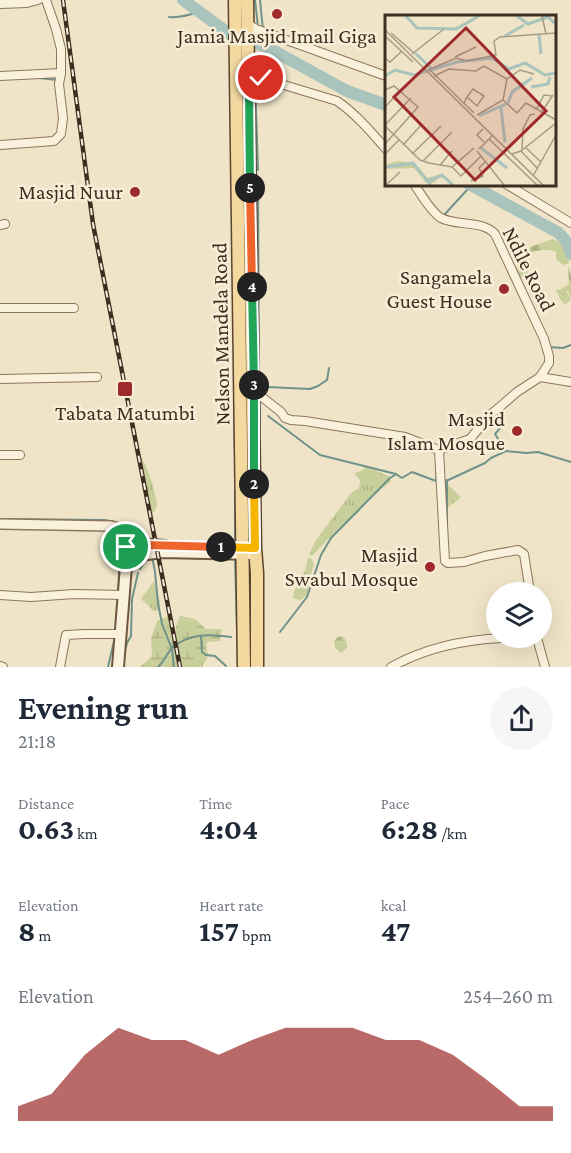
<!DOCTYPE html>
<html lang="en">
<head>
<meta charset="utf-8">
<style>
	:root { --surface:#fff; --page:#f6f6f7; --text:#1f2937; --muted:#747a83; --accent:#9e2a2b }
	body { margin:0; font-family:"Crimson Pro",serif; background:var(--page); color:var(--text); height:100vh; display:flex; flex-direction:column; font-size:22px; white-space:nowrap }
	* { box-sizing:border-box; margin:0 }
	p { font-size:20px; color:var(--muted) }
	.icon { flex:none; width:33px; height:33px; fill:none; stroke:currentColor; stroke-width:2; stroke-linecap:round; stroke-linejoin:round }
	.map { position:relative; height:667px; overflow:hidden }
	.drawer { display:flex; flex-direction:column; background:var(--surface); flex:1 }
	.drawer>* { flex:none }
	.buttons { position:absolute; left:486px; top:582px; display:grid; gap:12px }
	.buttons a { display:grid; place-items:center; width:66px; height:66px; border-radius:50%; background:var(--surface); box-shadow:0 6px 24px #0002; font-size:30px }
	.pin { position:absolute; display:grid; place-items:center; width:51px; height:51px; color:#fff; margin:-26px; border:3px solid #fff; border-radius:50%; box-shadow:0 2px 6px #0007 }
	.km { position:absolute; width:30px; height:30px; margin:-15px; border-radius:50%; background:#222; color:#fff; font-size:16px; line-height:30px; text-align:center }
	.round { display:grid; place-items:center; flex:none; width:63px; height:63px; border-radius:32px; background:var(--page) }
	.headline { display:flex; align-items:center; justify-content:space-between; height:102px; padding:0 18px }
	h1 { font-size:33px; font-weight:700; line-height:45px }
	.figures { display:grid; grid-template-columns:repeat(3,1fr); gap:9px; height:102px; padding:6px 18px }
	.figures div { display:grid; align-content:center }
	.figures b { font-size:30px; font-weight:700 }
	.figures small { font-size:16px; font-weight:400 }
	.figures p { font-size:16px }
	.chart { height:168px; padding:12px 18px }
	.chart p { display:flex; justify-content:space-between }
	.chart svg { width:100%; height:108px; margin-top:6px; fill:var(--accent); opacity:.7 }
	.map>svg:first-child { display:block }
</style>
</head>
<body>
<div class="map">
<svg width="571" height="667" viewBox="0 0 571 667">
	<defs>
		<pattern id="grass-tufts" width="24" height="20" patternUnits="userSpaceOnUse" patternTransform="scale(1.5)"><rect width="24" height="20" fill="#c9cf9b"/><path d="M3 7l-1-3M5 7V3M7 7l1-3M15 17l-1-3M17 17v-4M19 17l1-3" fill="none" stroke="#aeb285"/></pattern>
		<pattern id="forest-firs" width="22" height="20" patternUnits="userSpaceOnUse" patternTransform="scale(1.5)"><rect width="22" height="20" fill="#c9cf9b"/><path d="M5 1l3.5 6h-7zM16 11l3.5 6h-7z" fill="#aeb285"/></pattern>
		<pattern id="wetland-marsh" width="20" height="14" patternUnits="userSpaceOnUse" patternTransform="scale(1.5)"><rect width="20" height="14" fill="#c9cf9b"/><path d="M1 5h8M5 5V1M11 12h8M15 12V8" fill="none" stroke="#aeb285"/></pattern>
	</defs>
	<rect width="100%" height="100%" fill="#f0e4c8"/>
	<g fill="url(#grass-tufts)">
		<path d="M530,262L532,267L528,269L529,274L518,278L514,268Z"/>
		<path d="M135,444C143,460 152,477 155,495C156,498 157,501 157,505C155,513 149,513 155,523L152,528Z"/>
		<path d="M366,466L390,477L391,481L367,501L358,513L335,532L312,556L309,554L316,540L352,492L359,488L360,480L354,473L361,471Z"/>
		<path d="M441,478L461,497L449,507H444Z"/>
		<path d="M154,581L160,602L159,610L154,611L141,599Z"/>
	</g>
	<g fill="url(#forest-firs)">
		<path d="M553,239L568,247L569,263L563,265L556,259V252C546,248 538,251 529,253L530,247Z"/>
		<path d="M568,266L571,272V298L568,291H566L571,299L565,305L560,299L556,290L561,289L569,284Z"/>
		<path d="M311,558L314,564L309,581L308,595L300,600L293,598C294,583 308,574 307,559Z"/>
		<path d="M342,636C346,639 347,643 347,648L341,653L335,648L334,641L338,637Z"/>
	</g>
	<g fill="url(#wetland-marsh)">
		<path d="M168,616L178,667H140L152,656L151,638L157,621Z"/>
		<path d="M180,616L195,619L206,629H222L220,641L207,642L206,648L209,655L202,667H182C179,651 171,631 180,616Z"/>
	</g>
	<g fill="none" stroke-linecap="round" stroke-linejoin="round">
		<g stroke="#6f938a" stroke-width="2">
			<path d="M255,0L258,27"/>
			<path d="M260,0L263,30"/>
			<path d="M169,17C179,18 190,15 200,11"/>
			<path d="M258,33L259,44"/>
			<path d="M264,36L265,46"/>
			<path d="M39,78L57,80"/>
			<path d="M255,79L258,170"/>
			<path d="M258,180L259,382"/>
			<path d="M445,214L467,190L468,184"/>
			<path d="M549,347L563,348L571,345"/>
			<path d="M267,387L310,389L318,386L327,380L329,368"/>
			<path d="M260,399V432"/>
			<path d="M234,402L235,457"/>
			<path d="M268,416L320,455L396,474L402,478L412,472L436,481L437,470"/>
			<path d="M491,419L495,420L501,427L495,434L502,445L503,451"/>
			<path d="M447,480V526"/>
			<path d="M444,482L485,463L491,458L506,451L526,453L538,452L571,462"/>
			<path d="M260,506V452"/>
			<path d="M0,519L105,520L115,522"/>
			<path d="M99,530L116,532L119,535"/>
			<path d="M235,550V492"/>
			<path d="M235,556L238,667"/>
			<path d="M140,569L146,560L152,556L155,572L158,603L162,624L172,649L174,667"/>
			<path d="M118,591L121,543"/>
			<path d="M116,620L118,599"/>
			<path d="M280,632L307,597L321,555L331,538L390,478L395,475"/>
			<path d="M201,636L202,652L206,655L215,656L226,666"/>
			<path d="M124,655L127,643L131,636L132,599L138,573"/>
			<path d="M108,667L115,637"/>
			<path d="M158,667C165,661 166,654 172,648C189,633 210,634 231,637"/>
		</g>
		<g stroke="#a9c4bc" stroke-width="12">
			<path d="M183,0L231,35L265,46L347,91L386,105"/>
			<path d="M469,184L559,233L569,245L571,254"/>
		</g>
		<g stroke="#8d765c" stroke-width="10">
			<g id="minor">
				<path d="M0,4L27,3L38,0"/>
				<path d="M248,24L256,29L386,76"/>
				<path d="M249,73L261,78L337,101C355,113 372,133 386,149"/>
				<path d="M0,76L61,73"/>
				<path d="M0,145L54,141L61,134L63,118L59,84L61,73V49L56,29L46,0"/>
				<path d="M506,184L571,223"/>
				<path d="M0,225L5,224"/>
				<path d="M0,308H74"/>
				<path d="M540,377L571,382"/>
				<path d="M0,379L97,377"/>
				<path d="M254,391L281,412L285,418L291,420L305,421L405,437L439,450L470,439L490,415L502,405L517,392L540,377L549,363V356L544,339L495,234C483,220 456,226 441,218C431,212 421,194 414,184"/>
				<path d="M439,450L445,561L448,563L464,562L485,556L518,550L524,554L530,592"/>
				<path d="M0,455H20"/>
				<path d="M0,595L31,597L74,594L124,595"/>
				<path d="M537,638L545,667"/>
				<path d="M0,666L3,667"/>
				<path d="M60,667L66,635L84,634H117L121,632"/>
				<path d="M391,667C425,648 463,640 501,638"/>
			</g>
		</g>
		<g stroke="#8d765c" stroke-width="12">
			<g id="tertiary">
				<path d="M0,524L111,526L119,528L135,540"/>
				<path d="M122,530L126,547"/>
			</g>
		</g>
		<g stroke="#6f573f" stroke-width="14">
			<g id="secondary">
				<circle cx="134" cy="549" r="9"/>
				<path d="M141,544L165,546"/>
				<path d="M141,555L161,552L255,554"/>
				<path d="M118,667L127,554"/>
			</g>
		</g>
		<g stroke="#5b4430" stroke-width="15">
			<g id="primary">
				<path d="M235,0L244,667"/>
				<path d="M247,0L255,548L257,573V667"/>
			</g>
		</g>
		<use href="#minor" stroke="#faf1dc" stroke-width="8"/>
		<use href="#tertiary" stroke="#faf1dc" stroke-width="9"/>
		<use href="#secondary" stroke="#faf1dc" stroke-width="10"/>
		<use href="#primary" stroke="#f3d9a0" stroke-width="12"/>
		<g stroke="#3d2e20" stroke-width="4.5">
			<path id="rail" d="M63,0L93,224L180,667"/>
		</g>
		<use href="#rail" stroke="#f7eed8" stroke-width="2" stroke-dasharray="7" stroke-linecap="butt"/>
	</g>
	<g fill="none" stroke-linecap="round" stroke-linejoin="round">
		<g stroke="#fff" stroke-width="12">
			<path id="split-1" d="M126,547C132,536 138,543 146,545L221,547"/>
		</g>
		<g stroke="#fff" stroke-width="12">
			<path id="split-2" d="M221,547L255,548L254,484"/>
		</g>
		<g stroke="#fff" stroke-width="12">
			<path id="split-3" d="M254,385V484"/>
		</g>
		<g stroke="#fff" stroke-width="12">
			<path id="split-4" d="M252,287L254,385"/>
		</g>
		<g stroke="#fff" stroke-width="12">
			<path id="split-5" d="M250,188L252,287"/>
		</g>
		<g stroke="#fff" stroke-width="12">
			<path id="split-6" d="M249,89L250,188"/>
		</g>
		<g stroke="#fff" stroke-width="12">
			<path id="split-7" d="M249,89V73L261,78"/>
		</g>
		<use href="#split-1" stroke="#f0652b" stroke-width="8"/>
		<use href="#split-2" stroke="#f5b400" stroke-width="8"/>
		<use href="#split-3" stroke="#22a559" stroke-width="8"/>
		<use href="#split-4" stroke="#22a559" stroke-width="8"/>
		<use href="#split-5" stroke="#f0652b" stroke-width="8"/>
		<use href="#split-6" stroke="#22a559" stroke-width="8"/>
		<use href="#split-7" stroke="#f5b400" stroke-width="8"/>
	</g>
	<g fill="#9e2a2b" stroke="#f7eed8" stroke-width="2">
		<circle cx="277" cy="14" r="6"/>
		<circle cx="135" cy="192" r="6"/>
		<circle cx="504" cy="289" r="6"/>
		<rect x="117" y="381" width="16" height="16" rx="3"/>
		<circle cx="517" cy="431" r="6"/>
		<circle cx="430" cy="567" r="6"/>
	</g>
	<g text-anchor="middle" stroke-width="5" stroke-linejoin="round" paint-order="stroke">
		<g font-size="21" fill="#3d2e20" stroke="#f7eed8" text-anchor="end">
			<text x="277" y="43" text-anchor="middle">Jamia Masjid Imail Giga</text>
			<text x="123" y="199">Masjid Nuur</text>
			<text x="492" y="284">Sangamela<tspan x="492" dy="24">Guest House</tspan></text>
			<text x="125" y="420" text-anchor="middle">Tabata Matumbi</text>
			<text x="505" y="426">Masjid<tspan x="505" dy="24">Islam Mosque</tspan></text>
			<text x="418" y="562">Masjid<tspan x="418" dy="24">Swabul Mosque</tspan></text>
		</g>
		<g font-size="21" fill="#3d2e20" stroke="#f7eed8">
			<text transform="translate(529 269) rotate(63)" y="7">Ndile Road</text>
			<text transform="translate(221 334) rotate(-91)" y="7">Nelson Mandela Road</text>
		</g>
	</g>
	<g transform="translate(385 15)">
		<rect width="171" height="171" fill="#f0e4c8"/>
		<path d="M13,146L30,148L38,164L57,159L69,170L56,162L48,168L40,167L29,153L0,154V150Z" fill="#c9cf9b"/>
		<path fill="none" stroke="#a9c4bc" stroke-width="3" d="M21,1L32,13L71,14L94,1M132,1L143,9L163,2L171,9M154,20L156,39M120,21L139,10M30,38L46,53M0,61L10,55L29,60L72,47L107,43L124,54L140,48L160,60L171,58M146,72L163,69L165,62M123,88L127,77L147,63M116,93L120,127M94,101L121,89M96,133L122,153M0,152L28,148L46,170M43,166L57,160L68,170"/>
		<path fill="none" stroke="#a89b85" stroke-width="1.5" d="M157,1L161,19M0,15L158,170M6,18L28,37M0,21L28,47M27,39L59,14M70,42L91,32M0,43L5,47L17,36M43,55L71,43L82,46L111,40L109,26L115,22L171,18M45,55L89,98M49,61L64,54L91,56L99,51L122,64M122,64L135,55L149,59M0,75L9,71L33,92L0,129M118,85L132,98L141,88L171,105M79,88L82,82L88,74L99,81L92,91L82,82M0,92L15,76M151,95L159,80L167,81M156,98L168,80M92,100L118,85L122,64M0,110L26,83M0,111L35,145L44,148L67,152L89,133M98,114L92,120L99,127M104,124L152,170M18,130L37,109M140,132L156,147M94,134L108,120M137,135L138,114L145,100L150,99M92,136L119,170M136,136L153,154M0,139L14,125M27,139L56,111M127,139L136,136L171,108M38,146L67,117M55,150L67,136M67,152L76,161L96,141M148,161L171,120M86,166L98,161L94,153L101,146M1,170L15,157"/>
		<path fill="#9e2a2b" fill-opacity="0.15" stroke="#9e2a2b" stroke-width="3" d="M81,13L161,96L90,165L9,82Z"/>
		<rect width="171" height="171" fill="none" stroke="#3d2e20" stroke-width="3"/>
	</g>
</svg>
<div class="buttons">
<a><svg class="icon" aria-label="layers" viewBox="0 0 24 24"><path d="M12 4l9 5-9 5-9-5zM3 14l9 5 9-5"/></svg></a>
</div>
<div class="pin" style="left:126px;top:547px;background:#1e9e55"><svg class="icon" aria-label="arrive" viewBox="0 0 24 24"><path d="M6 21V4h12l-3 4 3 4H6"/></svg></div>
<div class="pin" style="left:261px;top:78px;background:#d93025"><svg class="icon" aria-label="check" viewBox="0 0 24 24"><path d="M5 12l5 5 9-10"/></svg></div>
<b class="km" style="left:221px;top:547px">1</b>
<b class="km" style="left:254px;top:484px">2</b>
<b class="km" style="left:254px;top:385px">3</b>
<b class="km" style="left:252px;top:287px">4</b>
<b class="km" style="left:250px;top:188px">5</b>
</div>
<section class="drawer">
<div class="headline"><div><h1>Evening run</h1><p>21:18</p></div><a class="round"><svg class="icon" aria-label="share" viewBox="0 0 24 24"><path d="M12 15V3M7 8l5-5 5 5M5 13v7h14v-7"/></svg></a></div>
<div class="figures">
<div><p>Distance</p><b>0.63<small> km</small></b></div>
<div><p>Time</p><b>4:04</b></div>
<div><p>Pace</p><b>6:28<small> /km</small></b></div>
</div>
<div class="figures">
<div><p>Elevation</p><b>8<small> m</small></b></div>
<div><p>Heart rate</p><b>157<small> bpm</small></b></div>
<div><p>kcal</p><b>47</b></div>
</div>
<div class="chart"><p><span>Elevation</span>254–260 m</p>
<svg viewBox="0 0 160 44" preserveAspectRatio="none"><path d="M0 44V38L10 33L20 17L30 6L40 11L50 11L60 17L70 11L80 6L90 6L100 6L110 11L120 11L130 17L140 27L150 38L160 38V44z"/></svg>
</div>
</section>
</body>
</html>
